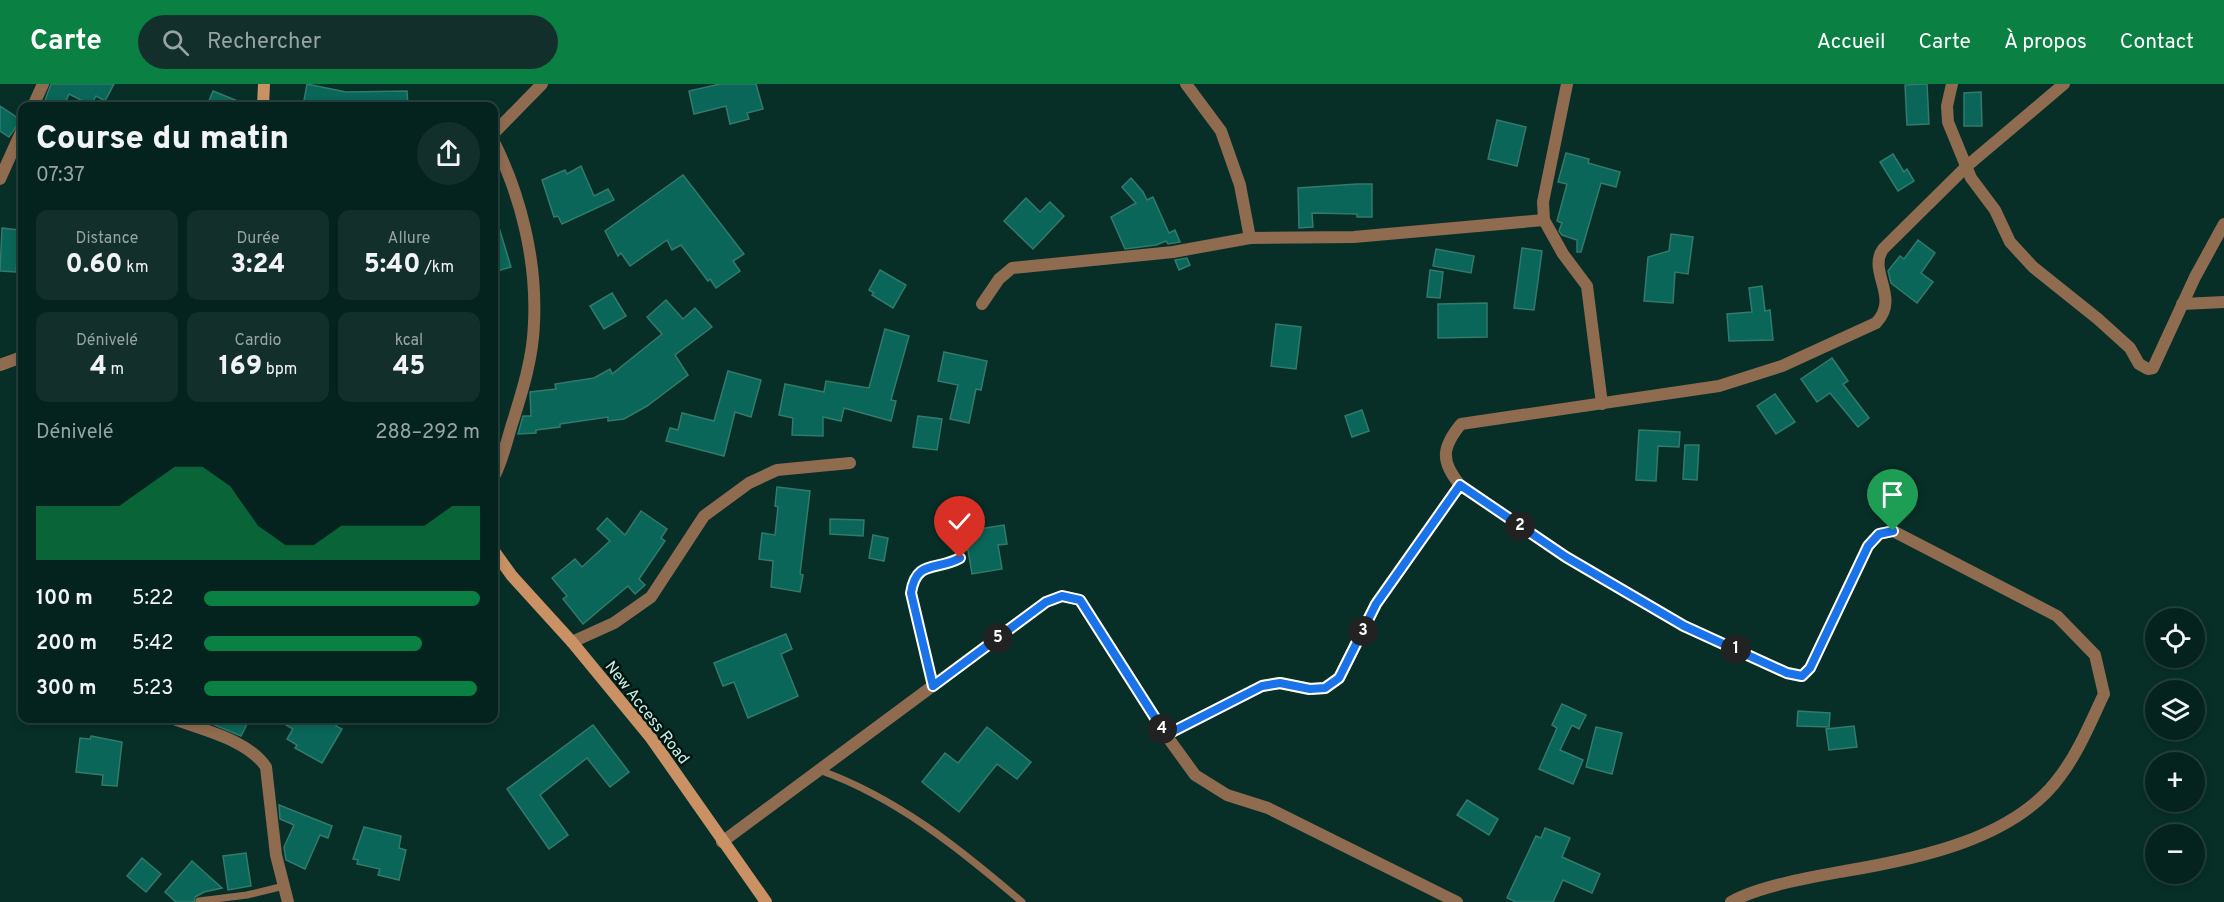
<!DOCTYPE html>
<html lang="fr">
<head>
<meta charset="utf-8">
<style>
	:root { --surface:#05231e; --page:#132f2b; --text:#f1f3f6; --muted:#97a4a4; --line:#26403c; --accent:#0b8043 }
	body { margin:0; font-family:Overpass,sans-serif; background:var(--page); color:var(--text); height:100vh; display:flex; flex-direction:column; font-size:22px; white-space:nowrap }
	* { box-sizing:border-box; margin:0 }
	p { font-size:20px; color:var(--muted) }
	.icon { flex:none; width:33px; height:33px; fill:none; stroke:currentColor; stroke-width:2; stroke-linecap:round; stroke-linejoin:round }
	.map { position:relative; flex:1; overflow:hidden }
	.drawer { position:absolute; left:18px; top:18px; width:480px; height:621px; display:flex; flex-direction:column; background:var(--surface); border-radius:12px; box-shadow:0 3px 9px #0003,0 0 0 2px var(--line) }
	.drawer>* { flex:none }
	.controls { position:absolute; left:2145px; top:524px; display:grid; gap:12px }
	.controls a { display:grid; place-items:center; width:60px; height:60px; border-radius:50%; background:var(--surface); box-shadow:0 3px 9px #0003,0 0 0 2px var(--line); font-size:30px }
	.pin { position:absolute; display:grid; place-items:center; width:51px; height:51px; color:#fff; margin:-62px -26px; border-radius:50% 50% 50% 0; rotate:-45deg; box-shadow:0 0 6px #0007 }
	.pin .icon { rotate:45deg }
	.km { position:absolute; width:30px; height:30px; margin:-15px; border-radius:50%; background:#222; color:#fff; font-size:16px; line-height:30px; text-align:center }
	.round { display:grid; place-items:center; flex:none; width:63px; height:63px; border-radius:32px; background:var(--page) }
	.head { display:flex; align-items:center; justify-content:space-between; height:102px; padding:0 18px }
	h1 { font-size:33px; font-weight:800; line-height:45px }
	.figures { display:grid; grid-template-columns:repeat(3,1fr); gap:9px; height:102px; padding:6px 18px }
	.figures div { display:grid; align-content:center; border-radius:12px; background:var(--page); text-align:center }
	.figures b { font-size:26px; font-weight:800 }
	.figures small { font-size:16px; font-weight:400 }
	.figures p { font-size:16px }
	.chart { height:168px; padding:12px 18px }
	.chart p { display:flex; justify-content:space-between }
	.chart svg { width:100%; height:108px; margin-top:6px; fill:var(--accent); opacity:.7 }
	ul { padding:0 18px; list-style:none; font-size:20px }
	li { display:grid; grid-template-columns:96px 72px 1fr; align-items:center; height:45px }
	li i { height:15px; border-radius:8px; background:var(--accent) }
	header { display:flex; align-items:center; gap:36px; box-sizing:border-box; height:84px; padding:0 30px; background:var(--accent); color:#fff }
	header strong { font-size:28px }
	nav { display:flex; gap:33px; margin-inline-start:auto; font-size:21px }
	.search { width:420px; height:54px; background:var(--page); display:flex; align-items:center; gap:15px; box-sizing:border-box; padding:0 21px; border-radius:33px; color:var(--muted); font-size:22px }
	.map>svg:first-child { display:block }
</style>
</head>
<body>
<header>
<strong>Carte</strong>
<div class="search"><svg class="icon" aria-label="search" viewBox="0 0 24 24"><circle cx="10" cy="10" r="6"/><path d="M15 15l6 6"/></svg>Rechercher</div>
<nav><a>Accueil</a><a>Carte</a><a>À propos</a><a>Contact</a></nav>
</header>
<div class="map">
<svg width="2224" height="818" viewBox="0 0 2224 818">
	<rect width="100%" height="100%" fill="#072f28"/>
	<g fill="#0a6658" stroke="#317a6c" stroke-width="1.5">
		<path d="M51,0H114L105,17L96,12L91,21L69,10L64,22H52L44,19Z"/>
		<path d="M307,0L346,8L407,7L408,22H303Z"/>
		<path d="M720,0H756L763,25L747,29L749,35L730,40L726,22L694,30L689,7Z"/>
		<path d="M1927,0L1929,40L1907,41L1905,1Z"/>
		<path d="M213,7L250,22H207Z"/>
		<path d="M1981,8L1982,42H1964V9Z"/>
		<path d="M0,22L21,36L9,53L0,47Z"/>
		<path d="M1497,36L1526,43L1517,82L1488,75Z"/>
		<path d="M1566,69L1589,75L1588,79L1620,88L1616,103L1601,99L1581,168H1577V156L1562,151L1559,147L1562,139L1557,137L1567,100L1558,98Z"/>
		<path d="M1893,70L1904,88L1907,85L1914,97L1898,107L1880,78Z"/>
		<path d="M581,82L594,112L608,105L614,116L562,140L558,132L554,133L542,96L565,86L567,90Z"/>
		<path d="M683,91L744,170L733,177L740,187L716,204L710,195L708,197L681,161L672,166L667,156L630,182L621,169L618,172L605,147Z"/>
		<path d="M1131,94L1143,108L1147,116L1153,113L1169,149L1175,146L1180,158L1168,160L1166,157L1156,161L1125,165L1111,133L1136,119L1122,103Z"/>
		<path d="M1357,100H1372V133H1357V130L1312,129L1313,143L1299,144L1298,104Z"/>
		<path d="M1026,114L1040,128L1050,118L1064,132L1033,165L1004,137Z"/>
		<path d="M497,137L511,183L494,188V138Z"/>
		<path d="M2,144L19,146L16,188L0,187Z"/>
		<path d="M1671,150L1693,153L1688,190L1675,188L1673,219L1644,217L1648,173L1669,167Z"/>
		<path d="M1918,156L1935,169L1921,189L1933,198L1917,219L1891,199L1888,187L1900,172L1904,175Z"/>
		<path d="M1522,164L1542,167L1534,226L1514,224Z"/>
		<path d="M1436,165L1474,172L1471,189L1433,182Z"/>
		<path d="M1187,174L1190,181L1179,186L1175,176Z"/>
		<path d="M880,186L906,201L893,224L872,211L874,209L869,206Z"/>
		<path d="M1430,186L1443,188L1440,214L1427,213Z"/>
		<path d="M1762,202L1765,227L1770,226L1773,256L1729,257L1727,230L1752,228L1749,204Z"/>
		<path d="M612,209L626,232L604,245L590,222Z"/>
		<path d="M666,216L683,235L695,224L712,243L675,271L688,291L647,322L624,335L608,337V333L560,340V343L536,346V349L518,350L523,332H531L530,308L556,305L555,300L594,294L610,285L612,290L662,250L647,233Z"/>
		<path d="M1487,219V253L1438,254V220Z"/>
		<path d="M1276,240L1301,243L1296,285L1271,282Z"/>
		<path d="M885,245L909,252L891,316L896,317L891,337L844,324L841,337L823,333V352L792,351L793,334L779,331L785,300L824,308L826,297L869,304Z"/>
		<path d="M944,268L987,277L981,306L976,305L969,339L950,335L958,301L938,297Z"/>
		<path d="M1832,274L1848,297L1843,300L1869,334L1858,343L1830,309L1817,318L1801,295Z"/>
		<path d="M728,287L761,296L751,333L735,328L724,372L666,357L670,344L678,346L682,329L714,337Z"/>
		<path d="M1775,310L1795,338L1776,350L1757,322Z"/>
		<path d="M1362,326L1369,347L1352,353L1345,332Z"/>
		<path d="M918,332L942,335L937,366L913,363Z"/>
		<path d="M1639,346L1680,348L1679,363L1658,362L1656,397L1636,396Z"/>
		<path d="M1685,361H1699L1697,396L1683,395Z"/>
		<path d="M777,403L810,407L800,490L803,491L800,508L771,503L773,477L759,475L762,449L775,451L778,423L775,422Z"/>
		<path d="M641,427L667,445L661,454L665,457L639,495L645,501L635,510L628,502L583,540L563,515L567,512L552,494L575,475L582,483L610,457L597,445L607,434L625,451Z"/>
		<path d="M830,435L864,436L863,452L830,450Z"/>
		<path d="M1004,441L1007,460L998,461L1002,485L972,490L968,466H966V447Z"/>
		<path d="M873,451L888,454L884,477L869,474Z"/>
		<path d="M786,550L792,565L781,570L798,612L748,634L734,598L723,602L714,579Z"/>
		<path d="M1562,620L1586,631L1579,645L1572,641L1560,666L1583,676L1573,700L1539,685L1557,644L1552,641Z"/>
		<path d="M1798,627L1830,629L1829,643L1797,642Z"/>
		<path d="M198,634H250L241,652Z"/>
		<path d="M274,634H340L336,642L342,645L322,679L295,664L297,661L287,655L293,645Z"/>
		<path d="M593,641L629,688L610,703L587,674L540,711L568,751L549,765L507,705Z"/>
		<path d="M1854,642L1857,663L1829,666L1826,645Z"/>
		<path d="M987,643L1031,678L1017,695L997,680L959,728L922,698L945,669L958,679Z"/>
		<path d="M1596,643L1622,649L1612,690L1586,683Z"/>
		<path d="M91,652L122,658L117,702L102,701L103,691L76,688L80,654L90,655Z"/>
		<path d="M1467,716L1498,735L1489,751L1457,731Z"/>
		<path d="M279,721L332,742L328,754L320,751L305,785L286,776L284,763L294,741L280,735Z"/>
		<path d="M364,743L401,752L399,764L406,766L399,796L378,791L380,785L357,780L358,776L353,775Z"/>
		<path d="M1545,744L1570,754L1562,773L1600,790L1592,809L1563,796L1553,818H1516L1507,814L1536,752L1541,754Z"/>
		<path d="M246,769L251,802L228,806L223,772Z"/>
		<path d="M142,774L161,790L146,808L127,792Z"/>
		<path d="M192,777L222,804L204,808L195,813L194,818H176L165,808Z"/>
	</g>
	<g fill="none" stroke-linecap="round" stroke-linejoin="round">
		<g stroke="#8f6b50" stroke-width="7">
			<path d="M933,602L911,509C916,475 937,487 960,474L961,434"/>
			<path d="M819,686C896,713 960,765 1022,818"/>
			<path d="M199,817L247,811L284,802"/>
		</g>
		<g stroke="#8f6b50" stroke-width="12">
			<path d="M1186,0L1221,47L1240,101L1250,154"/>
			<path d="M1567,0L1543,118L1544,136L1563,170L1587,202L1602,320"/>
			<path d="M1952,0L1947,22L1948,38L1971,94L1995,126L2010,158L2033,183L2098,235L2130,264L2139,280L2148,285L2153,284L2195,193L2224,140"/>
			<path d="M33,22L43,0"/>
			<path d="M494,49L542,0"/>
			<path d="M494,58C521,112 537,177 534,239C533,273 523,305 513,337C507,355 503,376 494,393"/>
			<path d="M0,95L22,46"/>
			<path d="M982,220L999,195L1012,184L1173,168L1250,154L1354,153L1544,136"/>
			<path d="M2182,220L2224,218"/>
			<path d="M0,281L22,273"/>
			<path d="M572,558L614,539L651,513L704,432L749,399L777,386L850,379"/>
			<path d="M171,634C202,646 247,655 266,683L276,771L288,818"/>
			<path d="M1166,651L1262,602L1280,599L1309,605L1325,604L1339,594L1376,520L1460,401"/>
			<path d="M722,758L1046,518L1062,512L1080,516L1166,651L1195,691L1227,711L1268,724L1457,818"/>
			<path d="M1731,818C1759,802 1812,793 1845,787C1917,775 2016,755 2061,691C2079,667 2091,637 2104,610L2095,571L2057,532L1893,447L1879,450L1868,462L1810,584L1802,592L1787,589L1684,542L1566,473L1460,401C1440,377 1442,363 1461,340L1719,302L1782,282L1876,239C1901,213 1867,188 1883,165L1967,82L2064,0"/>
		</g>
		<g stroke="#ca9164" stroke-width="12">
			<path d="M263,22L264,0"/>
			<path d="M494,467L512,492L572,558L651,654L766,818"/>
		</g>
	</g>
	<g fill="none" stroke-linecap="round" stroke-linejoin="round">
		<g stroke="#fff" stroke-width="12">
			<path id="route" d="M960,474C937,487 916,475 911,509L933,602L1046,518L1062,512L1080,516L1166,651L1262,602L1280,599L1310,605L1325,604L1339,594L1376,520L1460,401L1566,473L1684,542L1787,589L1802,592L1810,584L1868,462L1879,450L1893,447"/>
		</g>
		<use href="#route" stroke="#1a73e8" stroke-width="8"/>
	</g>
	<g text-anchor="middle" stroke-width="5" stroke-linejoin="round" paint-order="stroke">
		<g font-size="16" fill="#cdefe7" stroke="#001611">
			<text transform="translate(648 628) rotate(52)" y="6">New Access Road</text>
		</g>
	</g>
</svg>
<div class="controls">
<a><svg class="icon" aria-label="locate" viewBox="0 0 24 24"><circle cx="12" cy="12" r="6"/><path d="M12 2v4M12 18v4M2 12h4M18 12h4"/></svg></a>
<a><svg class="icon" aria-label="layers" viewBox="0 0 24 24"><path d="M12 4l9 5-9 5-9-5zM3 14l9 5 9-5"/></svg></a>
<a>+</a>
<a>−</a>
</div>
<div class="pin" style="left:1893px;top:447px;background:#1e9e55"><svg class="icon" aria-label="arrive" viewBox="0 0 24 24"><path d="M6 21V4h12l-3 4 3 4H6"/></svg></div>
<div class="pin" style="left:960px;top:474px;background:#d93025"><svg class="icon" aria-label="check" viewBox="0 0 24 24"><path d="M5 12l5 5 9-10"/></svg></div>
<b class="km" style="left:1736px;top:565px">1</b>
<b class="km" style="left:1520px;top:442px">2</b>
<b class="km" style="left:1363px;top:547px">3</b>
<b class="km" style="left:1162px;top:645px">4</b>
<b class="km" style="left:998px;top:554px">5</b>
<section class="drawer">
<div class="head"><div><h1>Course du matin</h1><p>07:37</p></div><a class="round"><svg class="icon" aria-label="share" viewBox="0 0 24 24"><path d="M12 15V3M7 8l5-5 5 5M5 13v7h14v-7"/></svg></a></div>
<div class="figures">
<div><p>Distance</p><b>0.60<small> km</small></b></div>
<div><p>Durée</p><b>3:24</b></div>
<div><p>Allure</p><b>5:40<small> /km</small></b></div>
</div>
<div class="figures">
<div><p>Dénivelé</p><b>4<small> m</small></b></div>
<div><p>Cardio</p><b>169<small> bpm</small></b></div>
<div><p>kcal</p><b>45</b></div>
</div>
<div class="chart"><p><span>Dénivelé</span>288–292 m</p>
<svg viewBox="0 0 160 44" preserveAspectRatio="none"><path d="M0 44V22L10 22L20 22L30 22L40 14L50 6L60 6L70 14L80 30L90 38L100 38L110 30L120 30L130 30L140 30L150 22L160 22V44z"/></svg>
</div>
<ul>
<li><b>100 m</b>5:22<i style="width:100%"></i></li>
<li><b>200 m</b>5:42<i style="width:79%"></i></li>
<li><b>300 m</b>5:23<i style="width:99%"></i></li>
</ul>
</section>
</div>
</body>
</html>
